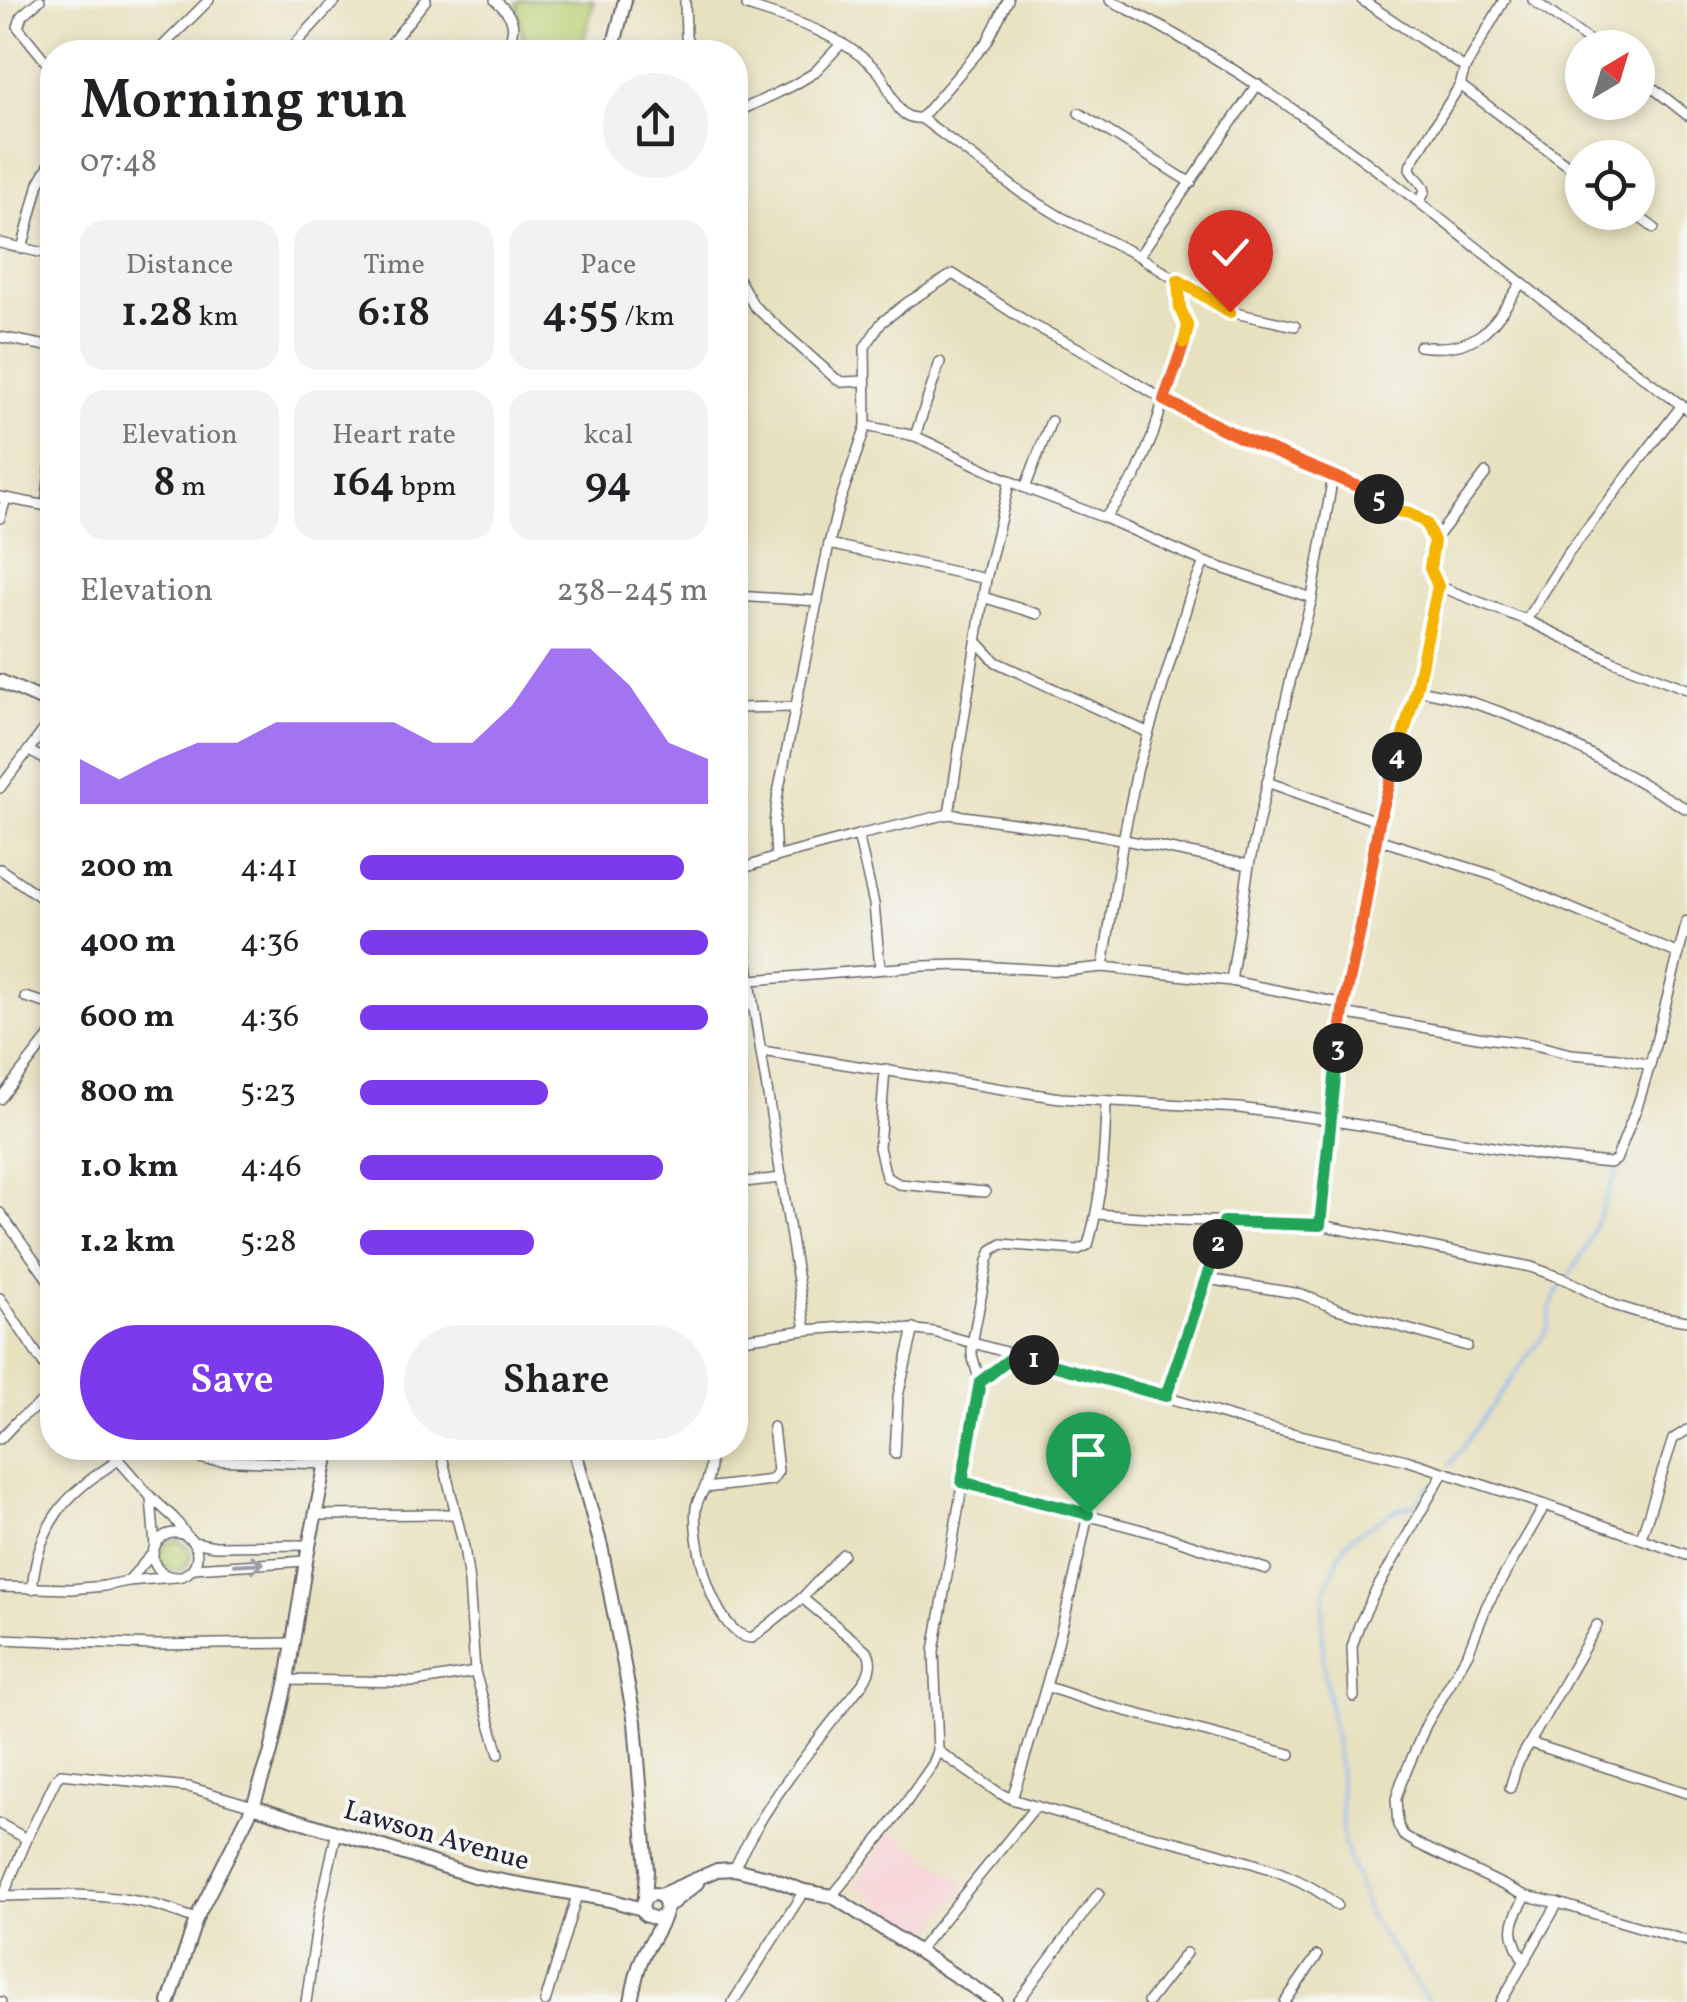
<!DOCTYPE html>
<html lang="en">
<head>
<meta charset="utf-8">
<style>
	:root { --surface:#fff; --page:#f2f2f2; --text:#202124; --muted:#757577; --accent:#7c3aed }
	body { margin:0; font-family:Vollkorn,serif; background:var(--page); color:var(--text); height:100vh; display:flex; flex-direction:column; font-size:38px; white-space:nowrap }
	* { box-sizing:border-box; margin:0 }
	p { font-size:32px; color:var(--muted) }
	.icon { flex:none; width:55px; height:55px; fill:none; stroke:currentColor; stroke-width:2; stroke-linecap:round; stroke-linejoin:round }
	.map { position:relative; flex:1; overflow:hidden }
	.drawer { position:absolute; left:40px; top:40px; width:708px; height:1420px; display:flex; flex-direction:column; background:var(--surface); border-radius:40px; box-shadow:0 5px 15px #0003 }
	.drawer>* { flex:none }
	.needle { width:65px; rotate:38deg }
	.tools { position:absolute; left:1565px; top:30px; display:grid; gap:20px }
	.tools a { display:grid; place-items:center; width:90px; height:90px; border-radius:50%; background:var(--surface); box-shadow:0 5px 15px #0003; font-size:50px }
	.pin { position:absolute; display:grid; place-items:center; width:85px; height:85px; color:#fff; margin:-102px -42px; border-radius:50% 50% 50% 0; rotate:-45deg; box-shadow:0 0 10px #0007 }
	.pin .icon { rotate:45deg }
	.km { position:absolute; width:50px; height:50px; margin:-25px; border-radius:50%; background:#222; color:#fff; font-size:28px; line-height:50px; text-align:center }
	.round { display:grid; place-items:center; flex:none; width:105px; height:105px; border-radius:52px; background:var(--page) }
	.summary { display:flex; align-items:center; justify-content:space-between; height:170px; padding:0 40px }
	h1 { font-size:55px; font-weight:600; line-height:75px }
	.figures { display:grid; grid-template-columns:repeat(3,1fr); gap:15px; height:170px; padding:10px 40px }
	.figures div { display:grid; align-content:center; border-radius:25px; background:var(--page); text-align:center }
	.figures b { font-size:42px; font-weight:600 }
	.figures small { font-size:28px; font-weight:400 }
	.figures p { font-size:28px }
	.chart { height:280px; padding:20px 40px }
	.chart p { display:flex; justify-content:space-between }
	.chart svg { width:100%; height:180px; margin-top:10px; fill:var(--accent); opacity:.7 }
	.primary-button { display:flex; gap:20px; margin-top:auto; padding:20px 40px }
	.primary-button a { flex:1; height:115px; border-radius:60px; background:var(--accent); color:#fff; font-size:40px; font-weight:600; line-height:115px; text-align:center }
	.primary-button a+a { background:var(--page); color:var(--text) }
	ul { padding:0 40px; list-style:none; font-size:32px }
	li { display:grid; grid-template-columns:160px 120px 1fr; align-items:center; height:75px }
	li i { height:25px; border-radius:12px; background:var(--accent) }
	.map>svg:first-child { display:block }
</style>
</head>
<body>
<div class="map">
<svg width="1687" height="2002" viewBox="0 0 1687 2002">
	<rect width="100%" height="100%" fill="#f6f6f2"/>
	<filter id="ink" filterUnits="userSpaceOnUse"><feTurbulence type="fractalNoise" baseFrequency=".01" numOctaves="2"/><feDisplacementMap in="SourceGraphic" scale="20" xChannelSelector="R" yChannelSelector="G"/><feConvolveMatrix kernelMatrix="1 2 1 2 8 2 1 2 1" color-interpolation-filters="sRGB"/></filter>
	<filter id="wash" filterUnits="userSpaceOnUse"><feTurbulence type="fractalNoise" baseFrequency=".0048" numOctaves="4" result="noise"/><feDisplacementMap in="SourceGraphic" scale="40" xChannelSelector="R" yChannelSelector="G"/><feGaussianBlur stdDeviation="2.25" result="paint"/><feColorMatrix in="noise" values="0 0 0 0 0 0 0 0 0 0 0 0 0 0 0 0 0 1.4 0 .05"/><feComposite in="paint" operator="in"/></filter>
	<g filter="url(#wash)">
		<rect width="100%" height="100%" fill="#e8e1c0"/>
		<path fill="#f7cfd4" d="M893,1831L967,1885L927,1937L854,1885Z"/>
		<g fill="#b9cf73" stroke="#6e7857" stroke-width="2.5">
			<path d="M521,0H594L580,52H515L522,36L517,4Z"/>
			<circle cx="175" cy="1556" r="15"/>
		</g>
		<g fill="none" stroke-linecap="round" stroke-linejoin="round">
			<g stroke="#88b8f3" stroke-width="2.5">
				<path d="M1569,1276L1585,1250L1632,1135"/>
				<path d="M1450,1465L1544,1334L1549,1325L1550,1308L1560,1287"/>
				<path d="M1429,2002L1370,1917L1344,1846L1339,1765L1324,1670L1322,1625L1325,1592L1341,1551L1353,1536L1394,1511L1416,1504L1431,1485"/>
			</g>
		</g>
	</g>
	<g filter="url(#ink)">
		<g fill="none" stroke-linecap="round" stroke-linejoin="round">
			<g stroke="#67656a" stroke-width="12">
				<g id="street">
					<path d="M40,0L22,15L18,27L52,69"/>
					<path d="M495,0C516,18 517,28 505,52"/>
					<path d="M685,0L686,37L693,52"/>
					<path d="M1110,0C1323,105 1495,272 1687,409"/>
					<path d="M1362,0L1465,68"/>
					<path d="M1533,0L1599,48"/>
					<path d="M747,6C795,21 838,33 876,69C892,84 892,121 921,118L1020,192L1061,217L1139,256L1218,307L1230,312L1295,326"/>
					<path d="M157,52L209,0"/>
					<path d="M288,52L336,0"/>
					<path d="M384,52L426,0"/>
					<path d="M1638,76L1687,115"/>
					<path d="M1460,85L1582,176"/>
					<path d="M735,113L792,86L814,73L842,43"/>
					<path d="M1079,113L1191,183"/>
					<path d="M921,118L987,42L1008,0"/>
					<path d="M735,186L740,212L735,242"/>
					<path d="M1420,201L1425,191C1423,181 1414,178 1410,169L1411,164L1460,85L1465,68L1504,0"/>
					<path d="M1632,212L1654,228"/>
					<path d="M0,243L52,255"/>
					<path d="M22,249L39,183L52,160"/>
					<path d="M1139,256L1258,84"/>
					<path d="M735,273L754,306L836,379L843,382L864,381"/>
					<path d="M0,337L52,347"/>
					<path d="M1419,346C1477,354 1492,328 1521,283"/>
					<path d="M866,426L915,436L1025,488L1105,518L1204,562L1312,598"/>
					<path d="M915,436L940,362"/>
					<path d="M1025,488L1051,421"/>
					<path d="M0,497L52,507"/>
					<path d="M46,506L52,454"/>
					<path d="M0,518L6,499"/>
					<path d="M1105,518L1136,475L1153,435L1168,385L1177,369L1188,327L1180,308L1178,281"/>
					<path d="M1434,541L1486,473"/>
					<path d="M829,544L986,579"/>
					<path d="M1438,586L1526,620L1613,661L1687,689"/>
					<path d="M735,596L818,601"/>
					<path d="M983,597L1037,614"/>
					<path d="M1526,620L1567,555L1682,405"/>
					<path d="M977,642L996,662L1147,732"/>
					<path d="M1416,690C1515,704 1602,761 1687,809"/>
					<path d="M735,708L795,707"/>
					<path d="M29,751L52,763"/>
					<path d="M1267,782L1379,822"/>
					<path d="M0,788L52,719"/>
					<path d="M949,814L986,579L1010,480"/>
					<path d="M858,835L874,904L880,968"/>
					<path d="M1377,839L1492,875L1679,954"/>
					<path d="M776,857L774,823L778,793L829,544L838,507L866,426L865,347L882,322L908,302L953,274L1027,322L1082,350L1164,400L1247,440L1363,489L1392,510L1419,517L1432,532L1434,541L1430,568L1438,586L1416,690L1379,822L1362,923L1344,1004L1333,1084L1320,1225"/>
					<path d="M0,869L52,905"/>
					<path d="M735,871L776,857L858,835L949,814L1095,834L1249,865"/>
					<path d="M737,871L753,1003L806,1330"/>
					<path d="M1103,967L1123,840L1137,771L1189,599L1204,562"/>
					<path d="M752,980L923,966L962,965L1064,971L1103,967L1231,981L1344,1004"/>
					<path d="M1231,981L1249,865L1290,682L1312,598L1333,476"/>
					<path d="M25,997L52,1005"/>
					<path d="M735,1007L753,1003"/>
					<path d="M1343,1013L1478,1037L1531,1044L1571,1054L1618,1058L1650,1065"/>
					<path d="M762,1051L1060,1098L1239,1108L1329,1120L1559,1158L1610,1163L1616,1160L1638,1104L1650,1065L1687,921"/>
					<path d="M885,1069L879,1147L886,1177L899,1184L985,1192"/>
					<path d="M0,1099L52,1033"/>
					<path d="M735,1183L782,1178"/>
					<path d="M0,1213L52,1285"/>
					<path d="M1097,1214L1181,1220L1320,1225L1531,1267L1567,1280L1614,1305L1640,1313L1687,1321"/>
					<path d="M1207,1279L1301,1294L1337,1309L1467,1346"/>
					<path d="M0,1298L52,1377"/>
					<path d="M735,1340L806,1330L871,1325L934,1332L1166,1397L1257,1425L1406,1460L1545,1505L1687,1555"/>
					<path d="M980,1382L1015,1355"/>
					<path d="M1166,1397L1224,1222"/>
					<path d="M0,1439L18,1420L52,1395"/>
					<path d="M108,1448L150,1496L174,1518L188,1537"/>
					<path d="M179,1448L195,1457L208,1460L325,1464"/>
					<path d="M440,1448L464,1547L469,1582L475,1672L499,1754"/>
					<path d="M709,1448C711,1460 710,1475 705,1487C702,1495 697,1499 696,1508C692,1539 713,1636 752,1638L802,1598L843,1554"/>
					<path d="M895,1454L898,1396L914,1328"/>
					<path d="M961,1482L1165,1536L1266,1569"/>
					<path d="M705,1488L772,1480L778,1471L773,1427"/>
					<path d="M151,1498L155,1546"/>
					<path d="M1545,1505L1487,1605L1468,1653L1426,1725L1401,1783L1396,1799L1398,1825L1403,1835L1418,1844L1526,1896L1558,1903L1687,1941"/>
					<path d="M315,1515L456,1514"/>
					<circle cx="175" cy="1555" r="22"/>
					<path d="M1641,1538L1673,1439L1687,1430"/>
					<path d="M193,1542L215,1546L309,1545"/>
					<path d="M193,1568L306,1561"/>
					<path d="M128,1581L153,1553"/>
					<path d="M0,1587L71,1589L104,1586L128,1581L174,1577"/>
					<path d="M32,1589C38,1524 65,1493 119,1460"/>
					<path d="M0,1639L154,1645L293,1643"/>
					<path d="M287,1680L415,1682L475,1672"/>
					<path d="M1048,1687L1096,1703L1290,1754"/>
					<path d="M1354,1697L1352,1647L1359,1625L1374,1594L1443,1473"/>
					<path d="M1530,1743L1687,1793"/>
					<path d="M938,1751L999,1793L1012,1799C1081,1822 1154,1834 1224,1855C1264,1866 1305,1878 1337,1905"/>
					<path d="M1510,1788L1517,1765L1597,1625"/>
					<path d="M1012,1799C1042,1705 1069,1611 1088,1514"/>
					<path d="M0,1824L27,1839L3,1896"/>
					<path d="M27,1839L56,1779L61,1774L189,1787L253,1806"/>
					<path d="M734,1869C766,1801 816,1742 863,1683C870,1673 873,1663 868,1652L802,1598"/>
					<path d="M0,1896C51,1895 101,1892 150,1904C166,1907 181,1914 196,1919"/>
					<path d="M832,1896L889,1827L933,1764L938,1751L934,1651L980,1382L972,1355V1344L988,1261L992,1250L1002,1244L1077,1250L1088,1245C1102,1198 1105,1150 1106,1101"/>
					<path d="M918,1951L1036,1806"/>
					<path d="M1524,1961C1507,1932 1510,1924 1526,1896"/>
					<path d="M0,2002H1"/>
					<path d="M306,2002L319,1912L337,1831"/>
					<path d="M545,2002L577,1895"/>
					<path d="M733,2002L804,1891"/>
					<path d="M1018,2002L1099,1893"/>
					<path d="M1148,2002L1186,1953"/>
					<path d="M1285,2002L1317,1956"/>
					<path d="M1501,2002L1558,1903"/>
				</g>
			</g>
			<g stroke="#67656a" stroke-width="16">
				<g id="secondary">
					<path d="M612,52L625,0"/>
					<path d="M0,681L52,704"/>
					<path d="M574,1448L601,1546L635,1722L647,1870L645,1898"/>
					<path d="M253,1806L474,1876L610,1900L642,1909"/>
					<path d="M660,1895L717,1870L734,1869L768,1877L804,1891L832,1896L996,2002"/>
					<path d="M667,1907L697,1883"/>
					<path d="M169,2002L196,1919L253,1806L271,1752L287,1680L306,1561L329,1448"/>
					<path d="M631,2002C634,1986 637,1968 644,1954C649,1942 678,1905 660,1896C654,1892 651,1895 645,1898L642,1906L645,1915L656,1919L663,1916"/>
				</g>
			</g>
			<use href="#street" stroke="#fff" stroke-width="9"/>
			<use href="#secondary" stroke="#fff" stroke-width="12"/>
		</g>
		<defs><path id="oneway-shaft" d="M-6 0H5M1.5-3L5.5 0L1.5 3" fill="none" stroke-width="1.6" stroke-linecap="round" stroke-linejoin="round" transform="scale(2.5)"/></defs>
		<use stroke="#9c9ca7" href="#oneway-shaft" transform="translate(249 1564) rotate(-3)"/>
	</g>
	<g fill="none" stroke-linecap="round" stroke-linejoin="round" filter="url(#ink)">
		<g stroke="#fff" stroke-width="20">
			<path id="split-1" d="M1034,1360L1015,1355L980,1382L962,1482L1088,1514"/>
		</g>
		<g stroke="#fff" stroke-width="20">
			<path id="split-2" d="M1034,1360L1166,1396L1218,1244"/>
		</g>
		<g stroke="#fff" stroke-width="20">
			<path id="split-3" d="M1218,1244L1224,1222L1320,1225L1338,1048"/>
		</g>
		<g stroke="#fff" stroke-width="20">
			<path id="split-4" d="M1338,1048L1344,1004L1362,922L1379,822L1397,757"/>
		</g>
		<g stroke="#fff" stroke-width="20">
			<path id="split-5" d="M1379,499L1392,510L1410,513L1426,523L1434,541L1430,568L1438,586L1416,690L1397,757"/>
		</g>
		<g stroke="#fff" stroke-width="20">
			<path id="split-6" d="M1184,343L1164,400L1246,440L1364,489L1379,499"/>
		</g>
		<g stroke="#fff" stroke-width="20">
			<path id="split-7" d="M1184,343L1188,327L1180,308L1178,280L1230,312"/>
		</g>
		<use href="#split-1" stroke="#22a559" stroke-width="12"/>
		<use href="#split-2" stroke="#22a559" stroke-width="12"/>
		<use href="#split-3" stroke="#22a559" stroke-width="12"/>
		<use href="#split-4" stroke="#f0652b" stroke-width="12"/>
		<use href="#split-5" stroke="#f5b400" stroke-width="12"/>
		<use href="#split-6" stroke="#f0652b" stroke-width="12"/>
		<use href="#split-7" stroke="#f5b400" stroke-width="12"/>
	</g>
	<g text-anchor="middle" stroke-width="8" stroke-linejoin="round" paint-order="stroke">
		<g font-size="28" fill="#22223b" stroke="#f6f6f2">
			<text transform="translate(437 1834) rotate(16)" y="10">Lawson Avenue</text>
		</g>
	</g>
</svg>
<div class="tools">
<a><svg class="needle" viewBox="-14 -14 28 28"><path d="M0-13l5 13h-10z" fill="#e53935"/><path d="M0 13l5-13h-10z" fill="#757577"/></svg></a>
<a><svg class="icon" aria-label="locate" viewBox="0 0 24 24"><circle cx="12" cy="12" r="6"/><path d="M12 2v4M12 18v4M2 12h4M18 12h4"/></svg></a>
</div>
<div class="pin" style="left:1088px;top:1514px;background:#1e9e55"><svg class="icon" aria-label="arrive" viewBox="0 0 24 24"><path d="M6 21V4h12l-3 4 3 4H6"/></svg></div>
<div class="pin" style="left:1230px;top:312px;background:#d93025"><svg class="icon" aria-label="check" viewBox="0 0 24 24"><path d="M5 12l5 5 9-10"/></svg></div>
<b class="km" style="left:1034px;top:1360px">1</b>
<b class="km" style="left:1218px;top:1244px">2</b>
<b class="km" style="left:1338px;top:1048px">3</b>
<b class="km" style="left:1397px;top:757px">4</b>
<b class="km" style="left:1379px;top:499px">5</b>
<section class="drawer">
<div class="summary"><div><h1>Morning run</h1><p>07:48</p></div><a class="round"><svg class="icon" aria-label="share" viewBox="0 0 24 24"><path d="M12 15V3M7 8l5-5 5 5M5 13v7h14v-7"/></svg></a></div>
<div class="figures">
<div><p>Distance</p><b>1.28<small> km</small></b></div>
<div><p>Time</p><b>6:18</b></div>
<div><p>Pace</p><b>4:55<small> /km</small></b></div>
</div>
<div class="figures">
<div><p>Elevation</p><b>8<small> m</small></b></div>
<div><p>Heart rate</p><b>164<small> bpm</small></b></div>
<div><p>kcal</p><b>94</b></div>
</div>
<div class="chart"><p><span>Elevation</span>238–245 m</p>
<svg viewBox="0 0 160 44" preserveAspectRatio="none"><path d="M0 44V33L10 38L20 33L30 29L40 29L50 24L60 24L70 24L80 24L90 29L100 29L110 20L120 6L130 6L140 15L150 29L160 33V44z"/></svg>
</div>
<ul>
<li><b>200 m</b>4:41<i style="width:93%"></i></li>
<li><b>400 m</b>4:36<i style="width:100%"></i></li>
<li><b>600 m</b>4:36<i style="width:100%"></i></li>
<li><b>800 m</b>5:23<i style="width:54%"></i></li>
<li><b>1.0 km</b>4:46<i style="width:87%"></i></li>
<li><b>1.2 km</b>5:28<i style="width:50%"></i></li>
</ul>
<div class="primary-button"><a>Save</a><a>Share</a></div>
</section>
</div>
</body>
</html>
